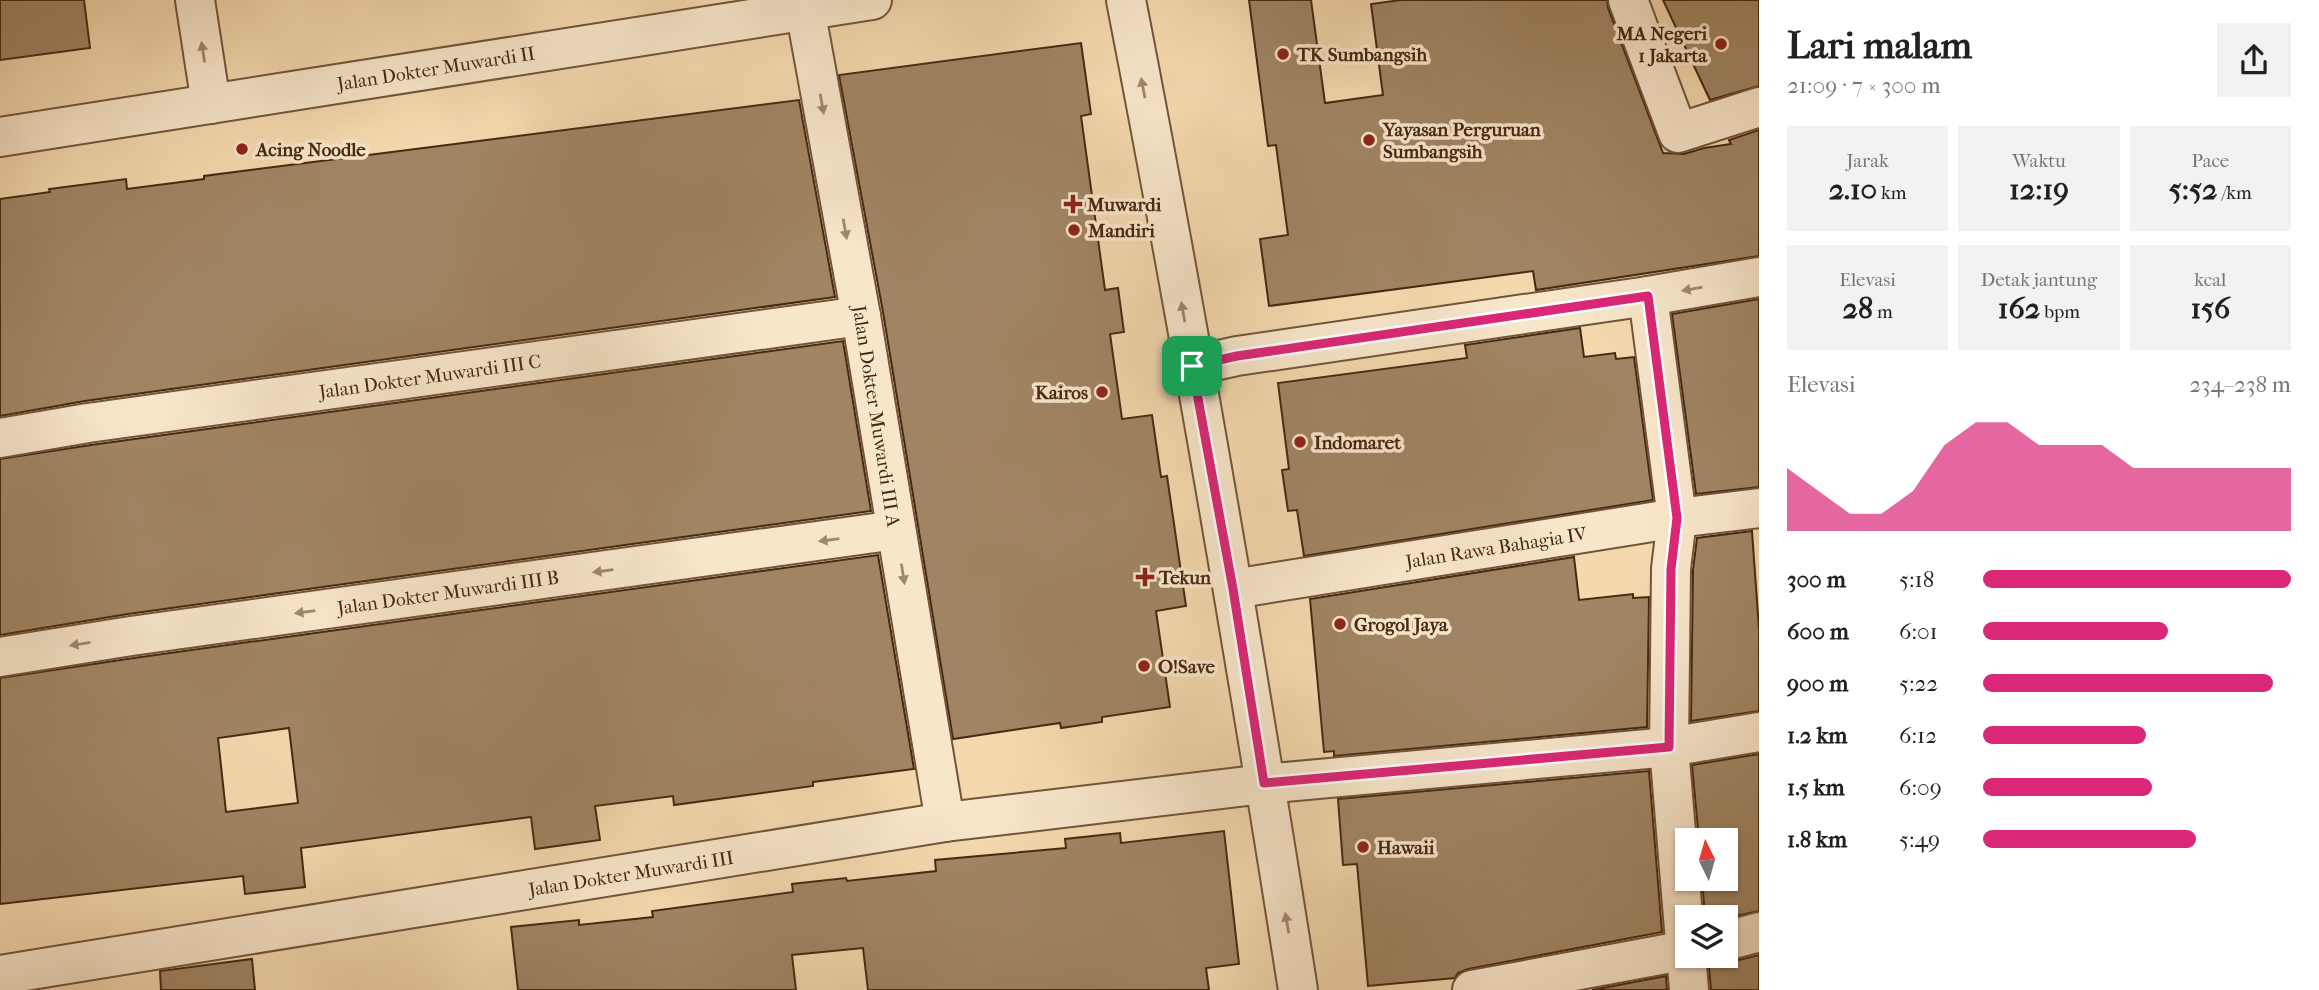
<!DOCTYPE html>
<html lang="id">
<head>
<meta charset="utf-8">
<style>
	:root { --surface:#fff; --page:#f2f2f2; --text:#202124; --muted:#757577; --accent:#db2777 }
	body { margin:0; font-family:"IM FELL French Canon",serif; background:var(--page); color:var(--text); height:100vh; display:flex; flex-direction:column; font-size:26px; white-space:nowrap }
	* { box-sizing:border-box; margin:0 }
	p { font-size:23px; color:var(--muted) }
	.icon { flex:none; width:38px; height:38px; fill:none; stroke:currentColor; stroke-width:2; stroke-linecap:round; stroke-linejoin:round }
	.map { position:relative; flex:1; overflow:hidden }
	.sheet { display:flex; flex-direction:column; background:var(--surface); width:560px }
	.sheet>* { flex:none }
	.needle { width:46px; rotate:355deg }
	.fabs { position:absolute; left:1675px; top:828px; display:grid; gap:14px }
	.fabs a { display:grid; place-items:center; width:63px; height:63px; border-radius:0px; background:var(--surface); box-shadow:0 2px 5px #0004; font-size:35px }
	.pin { position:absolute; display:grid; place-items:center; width:60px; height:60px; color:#fff; margin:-30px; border-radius:14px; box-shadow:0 4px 10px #0006 }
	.round { display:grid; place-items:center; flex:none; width:74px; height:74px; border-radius:0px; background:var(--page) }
	.head { display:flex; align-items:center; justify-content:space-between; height:119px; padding:0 28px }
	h1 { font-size:38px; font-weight:700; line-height:52px }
	.metrics { display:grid; grid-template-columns:repeat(3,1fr); gap:10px; height:119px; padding:7px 28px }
	.metrics div { display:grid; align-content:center; border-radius:0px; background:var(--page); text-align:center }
	.metrics b { font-size:30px; font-weight:700 }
	.metrics small { font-size:19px; font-weight:400 }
	.metrics p { font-size:19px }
	.chart { height:196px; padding:14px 28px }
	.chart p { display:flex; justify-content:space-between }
	.chart svg { width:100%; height:126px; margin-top:7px; fill:var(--accent); opacity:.7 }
	ul { padding:0 28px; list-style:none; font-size:23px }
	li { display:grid; grid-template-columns:112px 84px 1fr; align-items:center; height:52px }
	li i { height:18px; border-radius:9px; background:var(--accent) }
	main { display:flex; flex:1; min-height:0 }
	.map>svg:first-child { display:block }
</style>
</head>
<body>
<main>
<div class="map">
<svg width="1759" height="990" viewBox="0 0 1759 990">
	<rect width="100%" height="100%" fill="#f4d9af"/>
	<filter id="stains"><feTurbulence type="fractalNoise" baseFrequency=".00286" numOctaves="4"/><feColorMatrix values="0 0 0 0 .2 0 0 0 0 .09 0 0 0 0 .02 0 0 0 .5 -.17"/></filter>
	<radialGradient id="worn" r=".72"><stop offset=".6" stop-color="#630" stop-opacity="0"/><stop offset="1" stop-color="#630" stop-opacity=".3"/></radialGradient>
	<g fill="#a08564" stroke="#462912" stroke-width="2" fill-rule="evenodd">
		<path d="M0,0H84L90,48L0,60Z"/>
		<path d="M1249,0H1311L1325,103L1383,95L1371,4L1401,0H1607L1608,8L1663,153L1684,154L1704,148L1731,144L1729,140L1759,130V256L1536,290L1533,271L1269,306L1260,239L1288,235L1276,145L1268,146Z"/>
		<path d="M1663,0H1759V86L1710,100Z"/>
		<path d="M1081,43L1091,114L1081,116L1105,290L1118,288L1124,332L1110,334L1122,419L1152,415L1161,477L1167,476L1186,606L1156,611L1170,707L1102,717V722L1061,728L1060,723L953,739L883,312L839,75Z"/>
		<path d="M799,100L835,297L85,401L0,416V199L50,192L49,189L126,179L127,189L204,179V176Z"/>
		<path d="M1759,299V487L1696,494L1672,314Z"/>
		<path d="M1580,328L1584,357L1615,353L1616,359L1634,357L1653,500L1304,556L1297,510L1288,511L1282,470L1289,469L1278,383L1467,358L1465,345Z"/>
		<path d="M843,341L871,511L128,614L0,635V459L91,445Z"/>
		<path d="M1752,531L1759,629V711L1691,721L1693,570L1697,538Z"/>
		<path d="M878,555L914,769L813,782V786L674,805L673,796L595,806L600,840L535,849L531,817L301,848L305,887L245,894L243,876L0,904V678L134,658ZM289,728L298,803L226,812L218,738Z"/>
		<path d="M1574,557L1579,600L1633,594V598L1649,597L1647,727L1334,756V751L1324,752L1310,599Z"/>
		<path d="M1759,754V911L1726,918L1705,917L1702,878H1726V840H1699L1692,765Z"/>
		<path d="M1649,771L1662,932L1468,969L1458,973L1455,978L1368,986L1357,864L1343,865L1338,799Z"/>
		<path d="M1224,831L1239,964L1206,968L1209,990H868L863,948L792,955L796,990H518L511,927L579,920V925L653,917L652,911L793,892L792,884L846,878L847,881L936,871L935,860L1066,848L1065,839L1120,833L1121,843Z"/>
		<path d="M1759,955V990H1711L1708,956L1720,962H1731Z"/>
		<path d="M252,959L255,990H161L160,971Z"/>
		<path d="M1666,976L1667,990H1592Z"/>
	</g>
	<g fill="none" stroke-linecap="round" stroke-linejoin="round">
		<g stroke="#725539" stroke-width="42">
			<g id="minor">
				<path d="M195,0L211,104"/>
				<path d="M1628,0L1678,133L1759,107"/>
				<path d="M805,9L861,316L945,822"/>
				<path d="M1648,296L1677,518L1671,569L1669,747L1689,990"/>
				<path d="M1192,366L1237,356L1648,296L1759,277"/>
				<path d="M0,438L88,423L861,316"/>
				<path d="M1233,589L1677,518L1759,508"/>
				<path d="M0,657L131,636L896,530"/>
				<path d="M1726,941L1759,932"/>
				<path d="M0,975L945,822L1264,784L1669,747L1759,732"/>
				<path d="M1472,990L1687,950"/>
			</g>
		</g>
		<g stroke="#725539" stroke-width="42">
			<g id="tertiary">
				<path d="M1126,0C1190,329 1246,659 1298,990"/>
				<path d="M0,137L872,0"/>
			</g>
		</g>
		<use href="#minor" stroke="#f8e6cb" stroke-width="38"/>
		<use href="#tertiary" stroke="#f8e6cb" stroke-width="38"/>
	</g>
	<defs><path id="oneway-solid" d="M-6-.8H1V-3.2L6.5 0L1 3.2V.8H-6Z" transform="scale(1.75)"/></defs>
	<g fill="#9f886e">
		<use href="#oneway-solid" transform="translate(203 52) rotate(-99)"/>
		<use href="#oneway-solid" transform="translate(1143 88) rotate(-101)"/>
		<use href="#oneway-solid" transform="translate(822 104) rotate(80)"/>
		<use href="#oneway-solid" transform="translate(845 229) rotate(80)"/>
		<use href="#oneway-solid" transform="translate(1692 289) rotate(170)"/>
		<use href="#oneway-solid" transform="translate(1183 312) rotate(-100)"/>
		<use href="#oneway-solid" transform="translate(829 540) rotate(172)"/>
		<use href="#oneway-solid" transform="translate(603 571) rotate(172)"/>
		<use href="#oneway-solid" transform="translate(903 574) rotate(81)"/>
		<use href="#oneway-solid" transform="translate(305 612) rotate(172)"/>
		<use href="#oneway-solid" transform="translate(80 644) rotate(171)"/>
		<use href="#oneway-solid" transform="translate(1287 923) rotate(-100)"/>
	</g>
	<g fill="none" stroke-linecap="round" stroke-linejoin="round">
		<g stroke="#fff" stroke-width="14">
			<path id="route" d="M1648,296L1677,518L1671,569L1669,747L1264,783L1233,589L1192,366L1237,356Z"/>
		</g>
		<use href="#route" stroke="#db2777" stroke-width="9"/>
	</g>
	<g fill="#8f2418" stroke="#f8e6cb" stroke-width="2.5">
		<circle cx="1721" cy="44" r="7"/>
		<circle cx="1283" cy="54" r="7"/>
		<circle cx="1369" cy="140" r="7"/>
		<circle cx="242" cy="149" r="7"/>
		<path d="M1069.5 193.5h7v7h7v7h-7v7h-7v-7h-7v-7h7z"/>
		<circle cx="1074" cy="230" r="7"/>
		<circle cx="1102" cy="392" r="7"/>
		<circle cx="1300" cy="442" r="7"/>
		<path d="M1141.5 566.5h7v7h7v7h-7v7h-7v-7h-7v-7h7z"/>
		<circle cx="1340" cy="624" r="7"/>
		<circle cx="1144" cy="666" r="7"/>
		<circle cx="1363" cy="847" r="7"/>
	</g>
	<g text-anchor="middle" stroke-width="7" stroke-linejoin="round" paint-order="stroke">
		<g font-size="19" font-weight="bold" fill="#462912" stroke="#f8e6cb" text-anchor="start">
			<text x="1707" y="40" text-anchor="end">MA Negeri<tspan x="1707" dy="22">1 Jakarta</tspan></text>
			<text x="1297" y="61">TK Sumbangsih</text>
			<text x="1383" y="136">Yayasan Perguruan<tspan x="1383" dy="22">Sumbangsih</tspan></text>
			<text x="256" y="156">Acing Noodle</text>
			<text x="1087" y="211">Muwardi</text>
			<text x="1088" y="237">Mandiri</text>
			<text x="1088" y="399" text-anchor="end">Kairos</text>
			<text x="1314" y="449">Indomaret</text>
			<text x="1159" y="584">Tekun</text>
			<text x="1354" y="631">Grogol Jaya</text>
			<text x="1158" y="673">O!Save</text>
			<text x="1377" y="854">Hawaii</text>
		</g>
		<g font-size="19" fill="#462912" stroke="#f8e6cb">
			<text transform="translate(436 68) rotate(-9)" y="7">Jalan Dokter Muwardi II</text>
			<text transform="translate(430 376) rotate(-8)" y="7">Jalan Dokter Muwardi III C</text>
			<text transform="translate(877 416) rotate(81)" y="7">Jalan Dokter Muwardi III A</text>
			<text transform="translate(1496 547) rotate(-9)" y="7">Jalan Rawa Bahagia IV</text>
			<text transform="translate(448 592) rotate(-8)" y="7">Jalan Dokter Muwardi III B</text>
			<text transform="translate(631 873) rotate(-9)" y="7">Jalan Dokter Muwardi III</text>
		</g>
	</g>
	<rect width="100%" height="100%" filter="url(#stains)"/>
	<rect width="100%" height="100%" fill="url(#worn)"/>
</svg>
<div class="fabs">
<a><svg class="needle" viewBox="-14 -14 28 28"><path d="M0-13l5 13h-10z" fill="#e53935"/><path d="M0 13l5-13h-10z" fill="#757577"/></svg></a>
<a><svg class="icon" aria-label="layers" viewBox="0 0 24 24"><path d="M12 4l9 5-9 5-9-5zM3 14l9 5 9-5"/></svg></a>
</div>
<div class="pin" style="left:1192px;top:366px;background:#1e9e55"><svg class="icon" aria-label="arrive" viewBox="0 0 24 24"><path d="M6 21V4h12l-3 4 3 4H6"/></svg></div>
</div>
<section class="sheet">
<div class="head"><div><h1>Lari malam</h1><p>21:09 · 7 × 300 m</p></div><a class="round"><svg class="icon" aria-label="share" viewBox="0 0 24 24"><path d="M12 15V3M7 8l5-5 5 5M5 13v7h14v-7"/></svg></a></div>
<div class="metrics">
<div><p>Jarak</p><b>2.10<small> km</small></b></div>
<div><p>Waktu</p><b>12:19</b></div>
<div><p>Pace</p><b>5:52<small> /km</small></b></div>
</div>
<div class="metrics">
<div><p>Elevasi</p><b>28<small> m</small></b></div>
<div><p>Detak jantung</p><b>162<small> bpm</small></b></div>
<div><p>kcal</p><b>156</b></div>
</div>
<div class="chart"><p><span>Elevasi</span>234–238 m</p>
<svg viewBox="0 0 160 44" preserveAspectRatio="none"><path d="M0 44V22L10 30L20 38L30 38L40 30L50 14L60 6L70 6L80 14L90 14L100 14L110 22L120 22L130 22L140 22L150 22L160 22V44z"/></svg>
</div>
<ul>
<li><b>300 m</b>5:18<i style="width:100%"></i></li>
<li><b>600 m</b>6:01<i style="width:60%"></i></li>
<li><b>900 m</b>5:22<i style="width:94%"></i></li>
<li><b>1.2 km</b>6:12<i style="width:53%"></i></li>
<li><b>1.5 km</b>6:09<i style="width:55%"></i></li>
<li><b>1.8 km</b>5:49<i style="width:69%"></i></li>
</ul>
</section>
</main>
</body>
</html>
